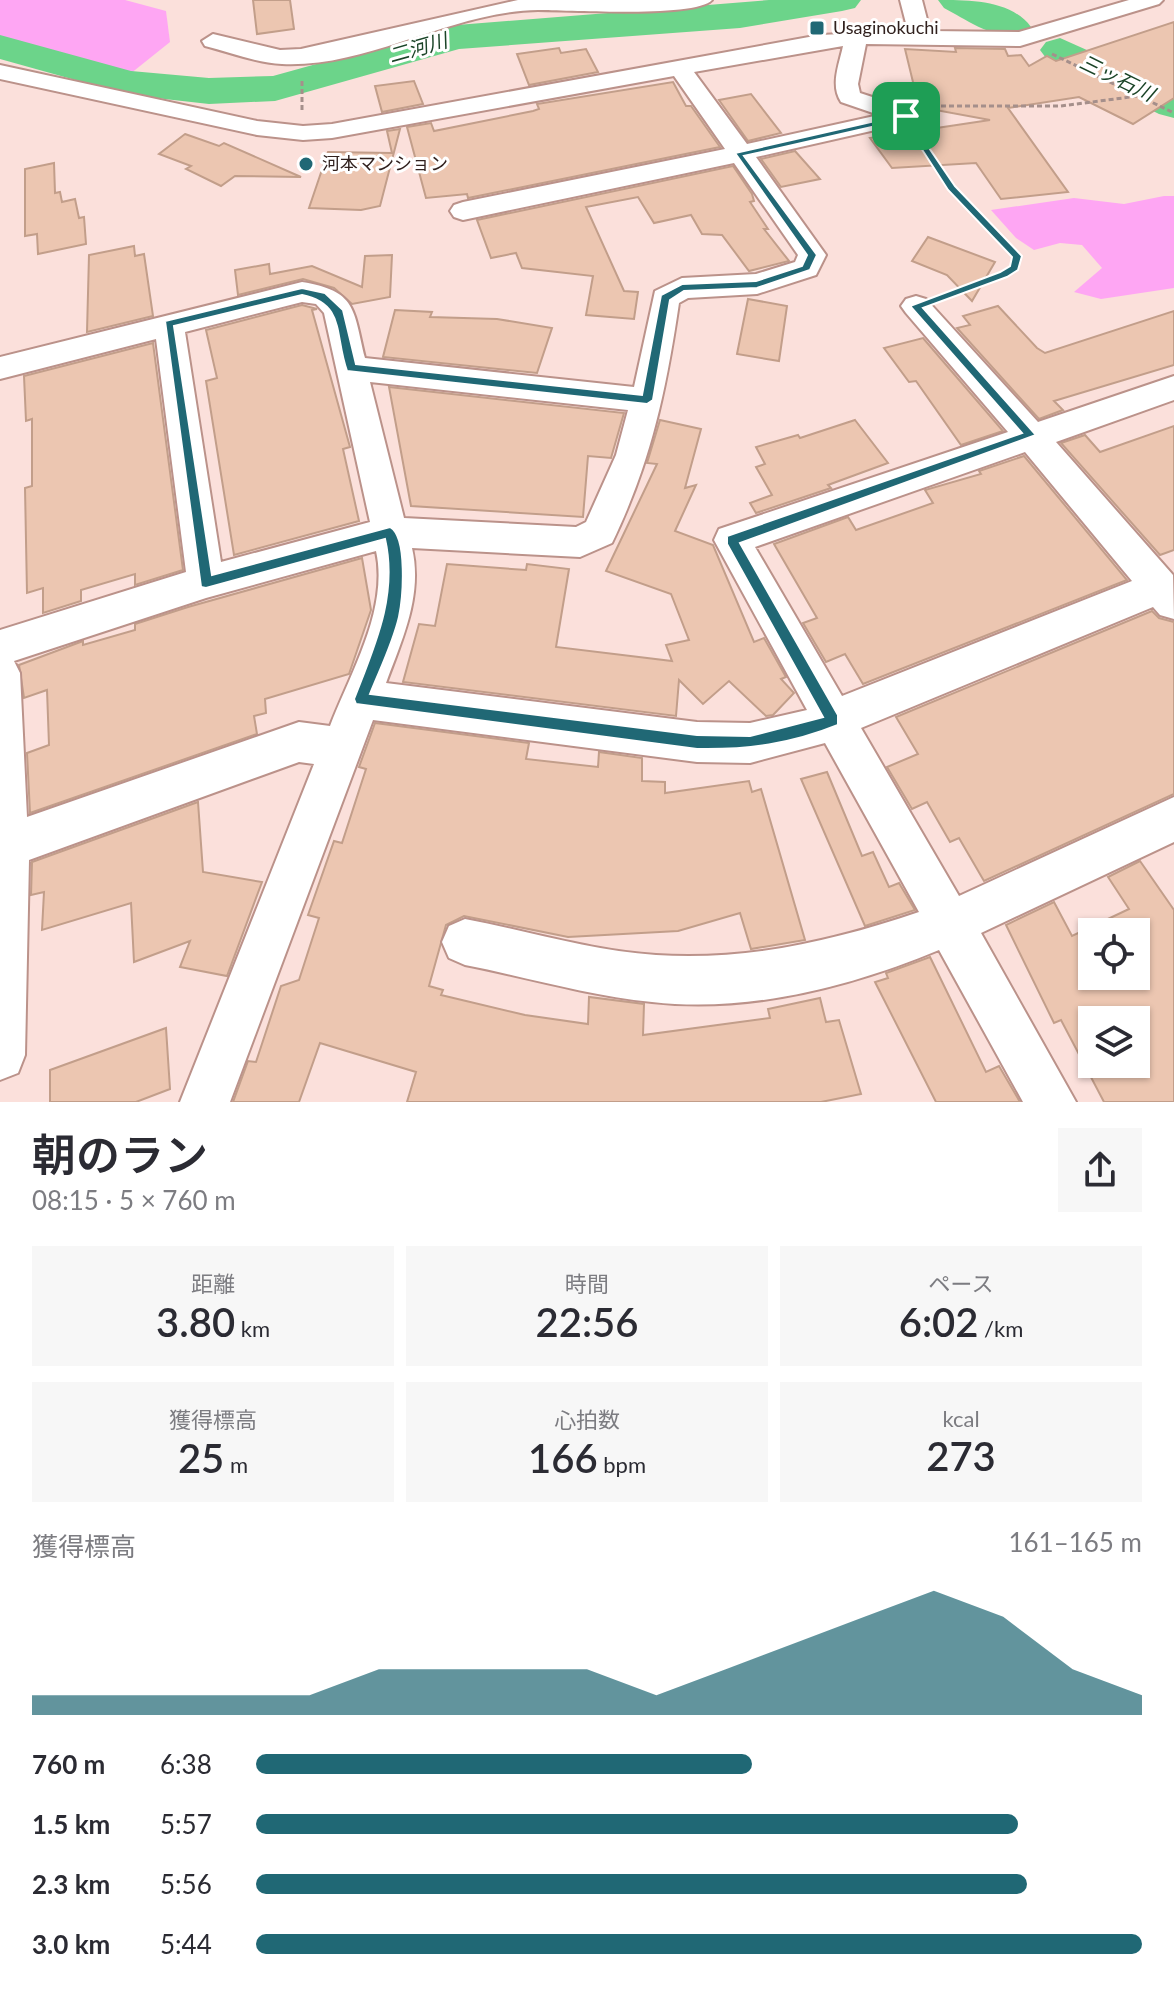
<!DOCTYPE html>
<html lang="ja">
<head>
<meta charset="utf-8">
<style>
	:root { --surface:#fff; --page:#f7f7f7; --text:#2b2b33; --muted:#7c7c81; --accent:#206875 }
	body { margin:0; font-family:Lato,"Noto Sans JP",sans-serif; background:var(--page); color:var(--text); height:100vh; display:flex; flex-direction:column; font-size:30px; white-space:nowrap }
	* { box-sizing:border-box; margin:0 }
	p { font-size:26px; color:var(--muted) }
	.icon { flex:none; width:44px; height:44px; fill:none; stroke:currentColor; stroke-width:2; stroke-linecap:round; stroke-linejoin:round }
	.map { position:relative; height:1102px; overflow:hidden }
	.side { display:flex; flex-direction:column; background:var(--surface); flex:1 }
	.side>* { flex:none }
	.buttons { position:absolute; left:1078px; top:918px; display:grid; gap:16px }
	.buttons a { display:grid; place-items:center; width:72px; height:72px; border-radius:0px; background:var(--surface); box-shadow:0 2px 6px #0004; font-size:40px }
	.pin { position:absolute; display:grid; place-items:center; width:68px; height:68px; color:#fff; margin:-34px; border-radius:16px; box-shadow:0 4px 12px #0006 }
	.round { display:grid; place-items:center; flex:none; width:84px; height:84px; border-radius:0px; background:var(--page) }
	.head { display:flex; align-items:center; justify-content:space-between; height:136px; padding:0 32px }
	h1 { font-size:44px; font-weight:600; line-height:60px }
	.metrics { display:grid; grid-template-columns:repeat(3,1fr); gap:12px; height:136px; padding:8px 32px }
	.metrics div { display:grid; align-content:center; border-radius:0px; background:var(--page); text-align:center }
	.metrics b { font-size:40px; font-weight:600 }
	.metrics small { font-size:22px; font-weight:400 }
	.metrics p { font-size:22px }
	.chart { height:224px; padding:16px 32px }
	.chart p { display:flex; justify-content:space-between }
	.chart svg { width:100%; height:144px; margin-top:8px; fill:var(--accent); opacity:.7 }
	ul { padding:0 32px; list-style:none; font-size:26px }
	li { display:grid; grid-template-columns:128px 96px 1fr; align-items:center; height:60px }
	li i { height:20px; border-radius:10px; background:var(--accent) }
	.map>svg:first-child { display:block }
</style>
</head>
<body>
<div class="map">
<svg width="1174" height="1102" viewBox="0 0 1174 1102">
	<rect width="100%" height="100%" fill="#fbe0db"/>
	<g fill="#fea6f3">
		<path d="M0,0H125L166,11L170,42L130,74L0,41Z"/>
		<path d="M1164,196H1174V288L1101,299L1074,292L1102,268L1082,245L1060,243L1034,250L1016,238L991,210L1074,198L1124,204Z"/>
	</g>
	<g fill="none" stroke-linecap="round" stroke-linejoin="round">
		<g fill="#6cd48a" fill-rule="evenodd">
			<path d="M769,0H861L855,8L842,11L740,28L459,49L275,101L209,104L129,95L0,59V35L131,71L209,78L273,76L457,25Z"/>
			<path d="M938,0C970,0 1011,0 1031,27L1026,35C997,42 969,21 944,8Z"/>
			<path d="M1060,38L1174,89V118L1159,114L1046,58L1040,50L1046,42Z"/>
		</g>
	</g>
	<g fill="#ecc6b1" stroke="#c29e8a" stroke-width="2" fill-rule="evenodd">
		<path d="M253,0H290L294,29L257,34Z"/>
		<path d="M1174,22V98L1133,124L1079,97L1008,108L1068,192L1001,199L976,163L892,168L870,138L990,120L919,107L905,49L956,52L955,48L1005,49L1008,56L1021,55L1029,66L1047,56L1056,61Z"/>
		<path d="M559,48L561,53L586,49L598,72L529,85L517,54Z"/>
		<path d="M414,81L423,104L382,112L375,86Z"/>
		<path d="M673,82L686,106H691L720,147L468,198L467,194L426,198L407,127L431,123L434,131L533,111L539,109L537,104Z"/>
		<path d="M751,94L781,133L748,141L719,100Z"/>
		<path d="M400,129L380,206L361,210L309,208L328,152L392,153L387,131Z"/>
		<path d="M185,134L219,146L224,143L301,177L235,176L221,186L186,169L191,166L159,154Z"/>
		<path d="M795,151L820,179L781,187L761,159Z"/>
		<path d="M54,163L55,193L60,192L62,202L75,199L79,218L84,217L86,244L38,254L37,234L25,236V169Z"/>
		<path d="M733,166L752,194L754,201L750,202L768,229H764L789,261L749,271L722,235L702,234L691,215L654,223L638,197L586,207L624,291L638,292L634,319L586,315L593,276L522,268L516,253L491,258L477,220Z"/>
		<path d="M928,237L995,262L972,301L947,275L912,261Z"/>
		<path d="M134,246L135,256L144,254L153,316L87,332L89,255Z"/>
		<path d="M392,255L390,297L352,304L334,288L303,279L238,295L235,270L269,264L270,274L312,266L362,287L365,256Z"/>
		<path d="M748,299L787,306L779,361L737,354Z"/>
		<path d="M302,305L317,309L312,310L350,447L343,449L359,521L234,555L206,381L217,378L206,330Z"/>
		<path d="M998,306L1037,348L1045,353L1174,311V365L1054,401L1063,410L1039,419L957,328L970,325L963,316Z"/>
		<path d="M395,310L432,312L430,317L497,319L552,328L537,373L383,357Z"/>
		<path d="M923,338L1003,431L961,445L916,381L909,382L884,348Z"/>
		<path d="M153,343L183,570L135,585V574L81,590V601L43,613V588L27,593L25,488L32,486V419L26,421L24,376Z"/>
		<path d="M389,387L624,413L611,458L588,456L583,517L411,506Z"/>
		<path d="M660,420L701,429L685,488L696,485L675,531L713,545L754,642L764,638L786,677L781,679L794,693L773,715L766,716L729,681L703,704L679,680L676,716L403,682L419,624L435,626L447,564L526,570L527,564L569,569L556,647L672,661L666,645L689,640L671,594L606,571L657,464L647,463Z"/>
		<path d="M855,420L888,463L828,485L831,488L756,513L750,503L772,495L756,467L765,464L756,447L798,435L800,438Z"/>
		<path d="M1174,426V550L1160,555L1061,443L1085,435L1100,452Z"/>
		<path d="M1024,456L1127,580L863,684L845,654L826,662L803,623L817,618L774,544L848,517L856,530L933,503L925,490L981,474L979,471Z"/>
		<path d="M362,558L371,610L349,674L265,699L266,713L254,716L257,734L30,813L27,753L49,745L47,690L24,698L19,665L83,641V645L135,630V624L188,607Z"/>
		<path d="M1152,611L1159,618L1174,622V794L984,881L959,838L950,842L927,802L912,809L887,767L918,754L896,717Z"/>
		<path d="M375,723L529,743L526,759L598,767L599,752L642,758V781L665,782V793L749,781L752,792L761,789L805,940L751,949L740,913L678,931L568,937L464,916L446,925L429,986L443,990L441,995L525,1015L588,1024L589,997L644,1004L643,1035L770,1018L768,1009L820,998L826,1022L839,1020L861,1094L821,1102H407L416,1072L320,1043L299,1102H233L248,1061L256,1062L281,986L299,980L319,918L308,915L334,841L342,843L366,769L359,767Z"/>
		<path d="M827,772L862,856L873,852L889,887L899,883L915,910L865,926L801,779Z"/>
		<path d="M198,802L203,872L262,882L227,976L180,967L190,941L134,962L131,903L42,930L44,892L31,895L32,862Z"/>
		<path d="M1140,861L1174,910V1102H1104L1061,1020L1054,1023L1006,925L1054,902L1072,936L1129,909L1108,877ZM1092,932H1136V976H1092ZM1092,1020H1136V1064H1092Z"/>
		<path d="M930,957L986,1072L999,1066L1020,1102H936L875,982L888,978L886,973Z"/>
		<path d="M166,1028L170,1089L136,1102H50V1070Z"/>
	</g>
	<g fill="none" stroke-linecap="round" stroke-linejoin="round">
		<g stroke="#bb928a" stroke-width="4">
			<g id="minor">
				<path d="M518,0H712C697,18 566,10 538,10C451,11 369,68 282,64C257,63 229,52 205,46L202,41L213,34L280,50L301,49Z"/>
				<path d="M900,0H922L930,31L1019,32L1129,0H1163L1159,4L1020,46L866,44L858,84L860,93L915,111L918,116L915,121L756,157L826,255L816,275L757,294L688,298L679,303C666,391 651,462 612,543L580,557L412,548C423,595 402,640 386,683L697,722L750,723L807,710L714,540L719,529L1008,432L906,313L901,306L906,299L916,296L926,299L1038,422L1174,376V400L1056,442L1173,575L1174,619L1160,615L1153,607L861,728L959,896L1174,797V842L981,933L1076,1102H1023L939,950C850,987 749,1013 652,1002C589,996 527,977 465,965L449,958L442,942L449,926L465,919C528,931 592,951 656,955C747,961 833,941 919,912L825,743L750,763L697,762L373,720L230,1102H180L314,764L299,762L29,860L25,1055L18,1073L0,1080V630L186,572L156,339L0,379V357L302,282C357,291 353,309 365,358L634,387L655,291L682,278L756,274L795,262L798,255L734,163L463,220L454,217L450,211L454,205L463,202L725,149L674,76L332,138L303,140L257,135L0,79V65L257,121L303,126L332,124L820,35L908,31ZM843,46C839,65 830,85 841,102L879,115L747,144L694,72ZM302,302L316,304L324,313L370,522L221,562L185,332ZM370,382L628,410L616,455L586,522L576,527L404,518ZM1025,452L1132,581L842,696L755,547ZM376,551C389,609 350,674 330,726L299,722L27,817L20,673L14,661L206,598Z"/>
			</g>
		</g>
		<g stroke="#a58f8b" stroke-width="3" stroke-dasharray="5 3" stroke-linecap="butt">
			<path d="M1052,54L1174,113"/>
			<path d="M302,81V111"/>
			<path d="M933,106H1061L1138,96"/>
			<path d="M918,136L956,193"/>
		</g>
		<path stroke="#a58f8b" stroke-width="4" stroke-dasharray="7 3" stroke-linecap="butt" d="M947,295L1014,268L1017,256L954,191"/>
		<use href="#minor" fill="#fff" fill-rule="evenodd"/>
	</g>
	<path fill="#206875" stroke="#fff" stroke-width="2" fill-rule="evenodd" d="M906,114L955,186L1022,256L1018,270L1007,277L923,308L1036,435L740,543L838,715V725C791,744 748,750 697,749L356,704L354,699C374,647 398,596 385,539L206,588L201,587L165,321L302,288L325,293L343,310L356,364L642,395L661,295L682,284L756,281L802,266L807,255L735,153ZM903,120L948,190L1012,257L1010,266L1000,272L910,306L1022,433L727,536V544L823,717L750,736L697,735L370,694C380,669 393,643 399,617C403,598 408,537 390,527L212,575L174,326L302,295C346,304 334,336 347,371L647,404L653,400L670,300L684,291L757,288L810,270L817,255L744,156Z"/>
	<g fill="#206875" stroke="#fff" stroke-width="3">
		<rect x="809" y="20" width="16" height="16" rx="4"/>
		<circle cx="306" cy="164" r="8"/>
	</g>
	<g text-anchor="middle" stroke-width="6" stroke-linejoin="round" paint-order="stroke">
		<g font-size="18" fill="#31211e" stroke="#fff" text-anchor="start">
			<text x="833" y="34">Usaginokuchi</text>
			<text x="322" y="170">河本マンション</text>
		</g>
		<g font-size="20" font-style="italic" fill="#1a4427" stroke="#fff">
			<text transform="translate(418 48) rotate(-16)" y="7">二河川</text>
			<text transform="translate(1117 78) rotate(26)" y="7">三ッ石川</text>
		</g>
	</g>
</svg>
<div class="buttons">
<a><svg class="icon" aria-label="locate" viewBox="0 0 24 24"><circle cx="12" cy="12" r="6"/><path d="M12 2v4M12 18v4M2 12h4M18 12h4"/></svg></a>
<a><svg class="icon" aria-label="layers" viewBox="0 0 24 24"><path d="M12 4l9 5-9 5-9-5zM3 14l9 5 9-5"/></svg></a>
</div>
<div class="pin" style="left:906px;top:116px;background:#1e9e55"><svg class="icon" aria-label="arrive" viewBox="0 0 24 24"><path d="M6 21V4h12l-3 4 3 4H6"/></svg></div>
</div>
<section class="side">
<div class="head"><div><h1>朝のラン</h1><p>08:15 · 5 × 760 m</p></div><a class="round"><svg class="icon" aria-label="share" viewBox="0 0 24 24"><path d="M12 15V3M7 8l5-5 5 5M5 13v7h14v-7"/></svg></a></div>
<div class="metrics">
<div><p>距離</p><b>3.80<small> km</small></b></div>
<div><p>時間</p><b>22:56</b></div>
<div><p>ペース</p><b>6:02<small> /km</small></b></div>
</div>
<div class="metrics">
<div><p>獲得標高</p><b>25<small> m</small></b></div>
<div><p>心拍数</p><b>166<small> bpm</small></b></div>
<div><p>kcal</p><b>273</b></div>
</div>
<div class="chart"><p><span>獲得標高</span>161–165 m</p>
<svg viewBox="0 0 160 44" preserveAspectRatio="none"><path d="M0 44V38L10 38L20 38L30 38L40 38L50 30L60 30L70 30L80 30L90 38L100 30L110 22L120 14L130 6L140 14L150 30L160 38V44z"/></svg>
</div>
<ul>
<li><b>760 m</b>6:38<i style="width:56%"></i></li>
<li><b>1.5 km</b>5:57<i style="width:86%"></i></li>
<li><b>2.3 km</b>5:56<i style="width:87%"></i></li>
<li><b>3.0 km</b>5:44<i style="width:100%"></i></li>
</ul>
</section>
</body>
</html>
